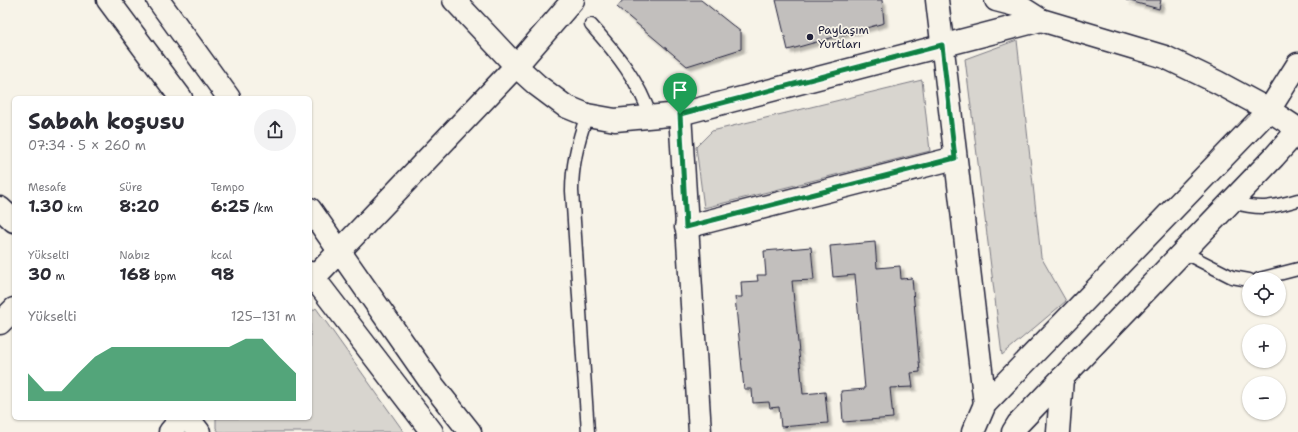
<!DOCTYPE html>
<html lang="tr">
<head>
<meta charset="utf-8">
<style>
	:root { --surface:#fff; --page:#f2f2f3; --text:#2b2b33; --muted:#7c7c81; --accent:#0b8043 }
	body { margin:0; font-family:"Shantell Sans",sans-serif; background:var(--page); color:var(--text); height:100vh; display:flex; flex-direction:column; font-size:15px; white-space:nowrap }
	* { box-sizing:border-box; margin:0 }
	p { font-size:13px; color:var(--muted) }
	.icon { flex:none; width:22px; height:22px; fill:none; stroke:currentColor; stroke-width:2; stroke-linecap:round; stroke-linejoin:round }
	.map { position:relative; flex:1; overflow:hidden }
	.drawer { position:absolute; left:12px; top:96px; width:300px; height:324px; display:flex; flex-direction:column; background:var(--surface); border-radius:6px; box-shadow:0 1px 3px #0004 }
	.drawer>* { flex:none }
	.fabs { position:absolute; left:1242px; top:272px; display:grid; gap:8px }
	.fabs a { display:grid; place-items:center; width:44px; height:44px; border-radius:50%; background:var(--surface); box-shadow:0 1px 3px #0004; font-size:20px }
	.pin { position:absolute; display:grid; place-items:center; width:34px; height:34px; color:#fff; margin:-41px -17px; border-radius:50% 50% 50% 0; rotate:-45deg; box-shadow:0 0 4px #0007 }
	.pin .icon { rotate:45deg }
	.round { display:grid; place-items:center; flex:none; width:42px; height:42px; border-radius:21px; background:var(--page) }
	.headline { display:flex; align-items:center; justify-content:space-between; height:68px; padding:0 16px }
	h1 { font-size:22px; font-weight:700; line-height:30px }
	.stats { display:grid; grid-template-columns:repeat(3,1fr); gap:6px; height:68px; padding:4px 16px }
	.stats div { display:grid; align-content:center }
	.stats b { font-size:17px; font-weight:700 }
	.stats small { font-size:11px; font-weight:400 }
	.stats p { font-size:11px }
	.chart { height:112px; padding:8px 16px }
	.chart p { display:flex; justify-content:space-between }
	.chart svg { width:100%; height:72px; margin-top:4px; fill:var(--accent); opacity:.7 }
	.map>svg:first-child { display:block }
</style>
</head>
<body>
<div class="map">
<svg width="1298" height="432" viewBox="0 0 1298 432">
	<defs>
		<filter id="shadow"><feDropShadow dx="3.5" dy="3.5" stdDeviation="1" flood-color="#0004"/></filter>
	</defs>
	<rect width="100%" height="100%" fill="#f7f3e8"/>
	<filter id="ink" filterUnits="userSpaceOnUse"><feTurbulence type="fractalNoise" baseFrequency=".025" numOctaves="2"/><feDisplacementMap in="SourceGraphic" scale="8" xChannelSelector="R" yChannelSelector="G"/><feConvolveMatrix kernelMatrix="1 2 1 2 8 2 1 2 1" color-interpolation-filters="sRGB"/></filter>
	<g filter="url(#ink)">
		<g fill="#d8d5cf" stroke="#7d7c85">
			<path d="M1017,40L1041,257L1066,301L1002,355L965,59Z"/>
			<path d="M922,80L930,151L704,208L696,147L712,131Z"/>
			<path d="M316,308L404,432H219L216,428V418H310V313Z"/>
		</g>
		<g fill="#c2bfbd" stroke="#22223b" filter="url(#shadow)">
			<path d="M623,0H701L741,32V49L687,66L617,7Z"/>
			<path d="M776,0H882L884,23L788,50Z"/>
			<path d="M1126,0H1161L1159,9Z"/>
			<path d="M875,242L877,268L900,266L901,279L912,278L920,372L911,373L913,387L890,388L893,418L843,422L841,391L865,389L855,275L833,277L830,246Z"/>
			<path d="M811,247L814,280L792,281L803,394L825,392L828,423L781,427L779,407L770,408L769,402L753,403L752,389H744L735,297H742L741,282L758,281L757,275H766L764,251Z"/>
		</g>
		<g fill="none" stroke-linecap="round" stroke-linejoin="round">
			<g stroke="#22223b" stroke-width="15">
				<g id="lane">
					<path d="M591,25C617,54 639,81 651,118"/>
					<path d="M587,115C578,140 572,164 572,191L588,432"/>
					<path d="M1231,202C1261,210 1269,208 1298,200"/>
					<path d="M1183,252L1232,277L1249,280"/>
					<path d="M1259,279L1298,269"/>
				</g>
			</g>
			<g stroke="#22223b" stroke-width="25">
				<g id="street">
					<path d="M454,0L516,66L537,85L565,106L587,115L615,120L680,114L1041,20"/>
					<path d="M937,0L985,404"/>
					<path d="M996,0L1019,6L1041,20L1165,57L1217,82L1269,110L1298,129"/>
					<path d="M680,114L700,432"/>
					<path d="M0,208L14,221"/>
					<path d="M686,227L955,158"/>
					<path d="M310,282L516,66L573,0"/>
					<path d="M0,323L14,309"/>
					<path d="M188,418L199,432"/>
					<path d="M170,432L182,418"/>
					<path d="M1058,432L1062,378"/>
				</g>
			</g>
			<g stroke="#22223b" stroke-width="25">
				<g id="secondary">
					<path d="M108,0L181,98"/>
					<path d="M158,0L229,98"/>
					<path d="M310,209L432,384L470,432"/>
					<path d="M310,273L432,432"/>
					<path d="M973,432L985,404L1269,110L1298,64"/>
					<path d="M1013,432L1018,424L1274,157L1298,130"/>
				</g>
			</g>
			<use href="#lane" stroke="#f7f3e8" stroke-width="12"/>
			<use href="#street" stroke="#f7f3e8" stroke-width="22"/>
			<use href="#secondary" stroke="#f7f3e8" stroke-width="22"/>
		</g>
	</g>
	<g fill="none" stroke-linecap="round" stroke-linejoin="round" filter="url(#ink)">
		<g stroke="#fff" stroke-width="8">
			<path id="route" d="M942,45L955,158L686,227L680,114Z"/>
		</g>
		<use href="#route" stroke="#0b8043" stroke-width="5"/>
	</g>
	<circle fill="#22223b" stroke="#f7f3e8" stroke-width="1.5" cx="810" cy="37" r="4"/>
	<g text-anchor="middle" stroke-width="3.5" stroke-linejoin="round" paint-order="stroke">
		<g font-size="12" fill="#22223b" stroke="#f7f3e8" text-anchor="start">
			<text x="818" y="34">Paylaşım<tspan x="818" dy="14">Yurtları</tspan></text>
		</g>
	</g>
</svg>
<div class="fabs">
<a><svg class="icon" aria-label="locate" viewBox="0 0 24 24"><circle cx="12" cy="12" r="6"/><path d="M12 2v4M12 18v4M2 12h4M18 12h4"/></svg></a>
<a>+</a>
<a>−</a>
</div>
<div class="pin" style="left:680px;top:114px;background:#1e9e55"><svg class="icon" aria-label="arrive" viewBox="0 0 24 24"><path d="M6 21V4h12l-3 4 3 4H6"/></svg></div>
<section class="drawer">
<div class="headline"><div><h1>Sabah koşusu</h1><p>07:34 · 5 × 260 m</p></div><a class="round"><svg class="icon" aria-label="share" viewBox="0 0 24 24"><path d="M12 15V3M7 8l5-5 5 5M5 13v7h14v-7"/></svg></a></div>
<div class="stats">
<div><p>Mesafe</p><b>1.30<small> km</small></b></div>
<div><p>Süre</p><b>8:20</b></div>
<div><p>Tempo</p><b>6:25<small> /km</small></b></div>
</div>
<div class="stats">
<div><p>Yükselti</p><b>30<small> m</small></b></div>
<div><p>Nabız</p><b>168<small> bpm</small></b></div>
<div><p>kcal</p><b>98</b></div>
</div>
<div class="chart"><p><span>Yükselti</span>125–131 m</p>
<svg viewBox="0 0 160 44" preserveAspectRatio="none"><path d="M0 44V27L10 38L20 38L30 27L40 17L50 11L60 11L70 11L80 11L90 11L100 11L110 11L120 11L130 6L140 6L150 17L160 27V44z"/></svg>
</div>
</section>
</div>
</body>
</html>
